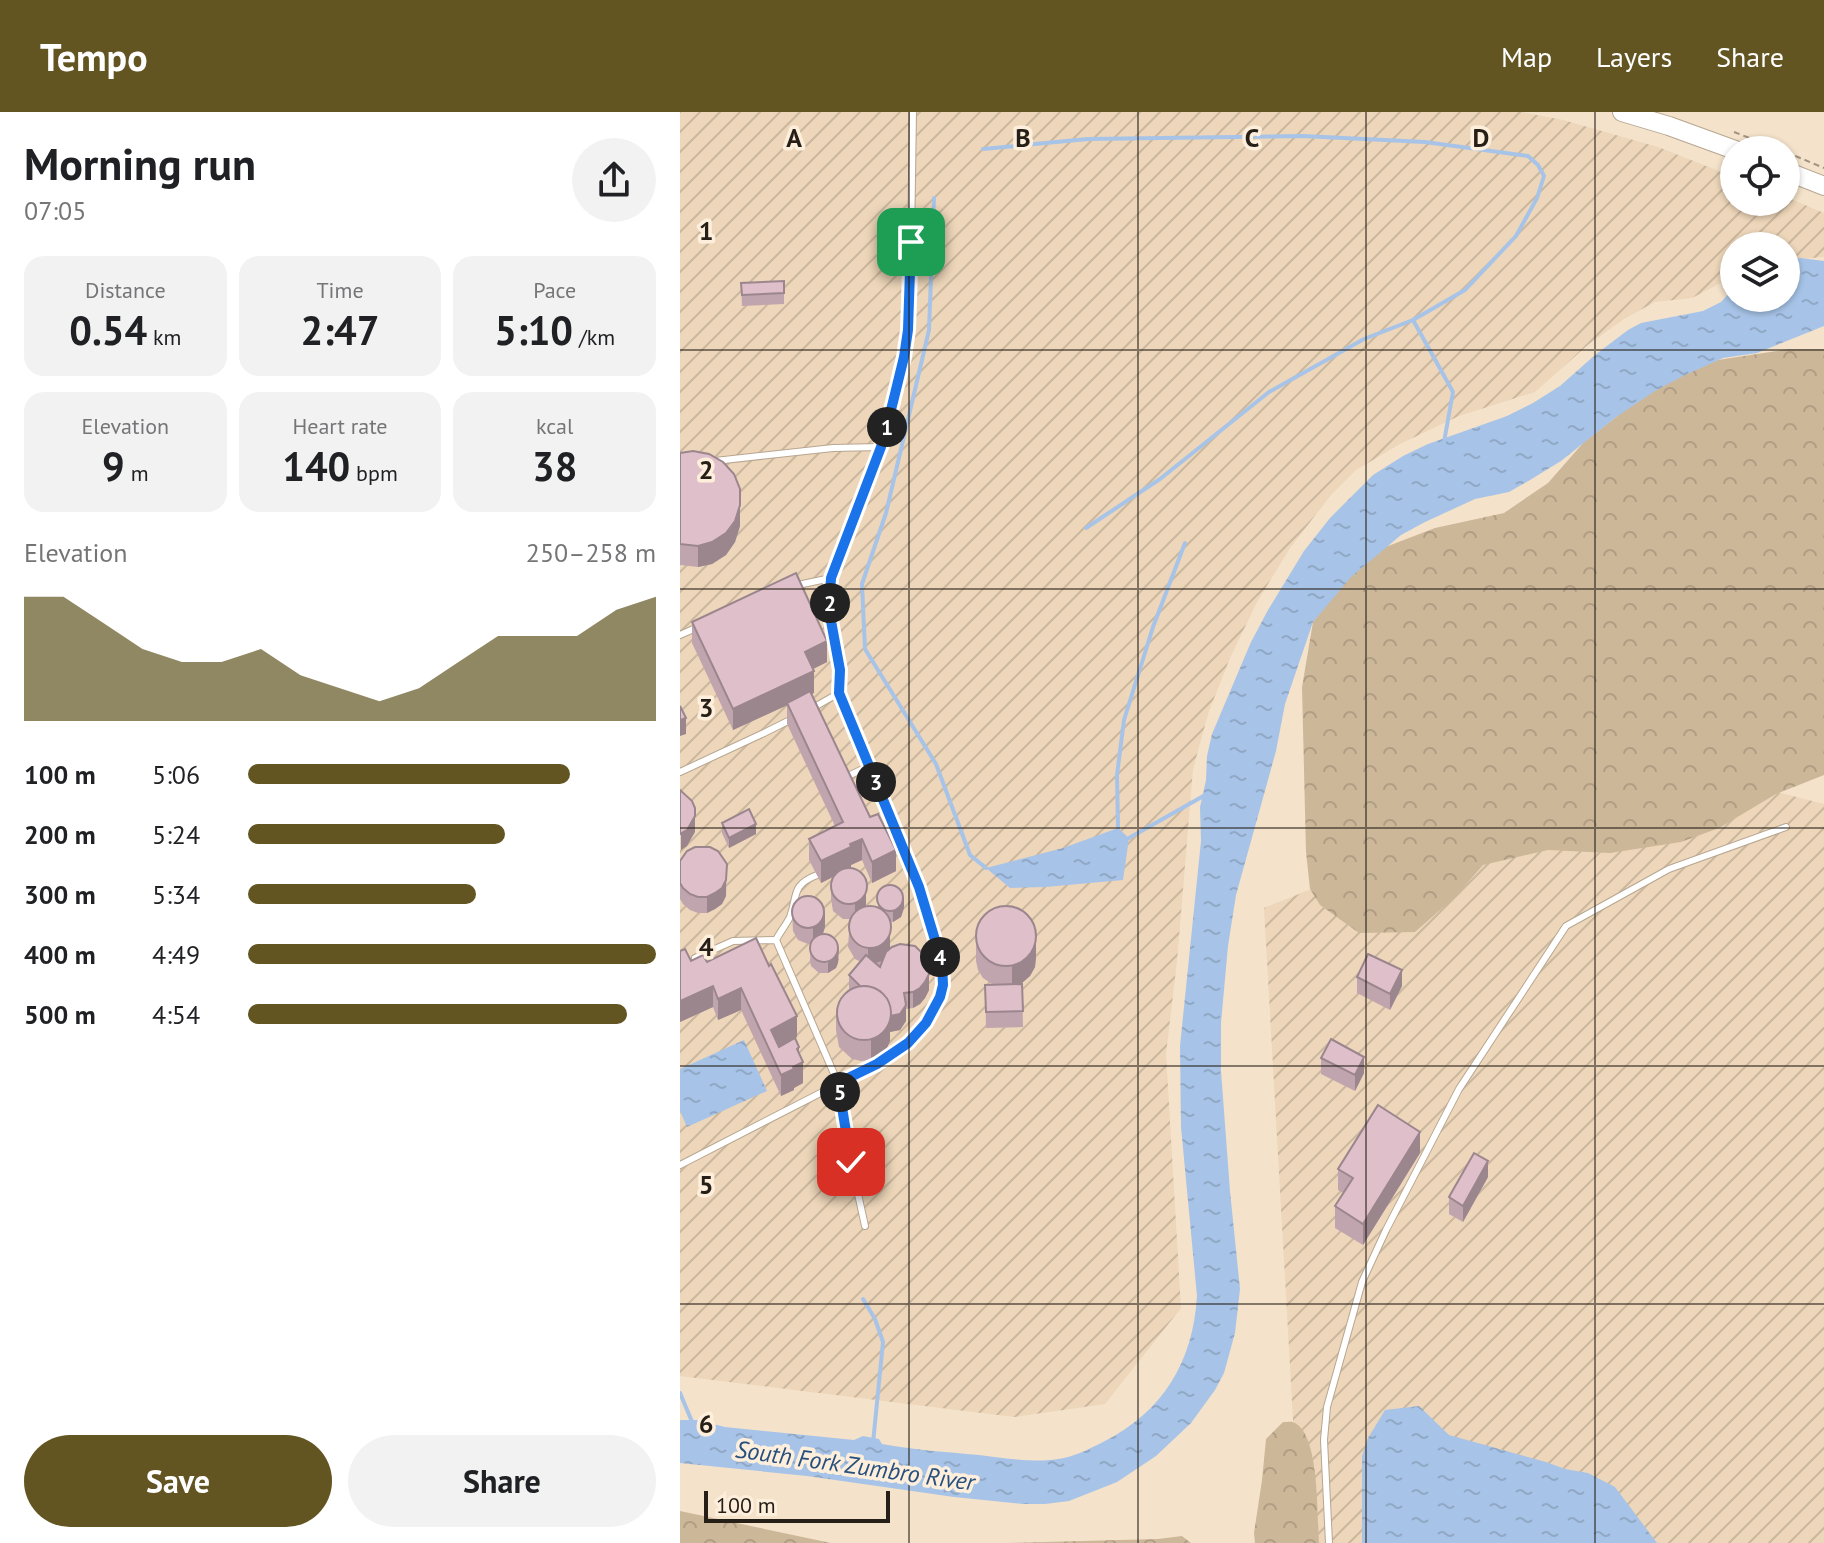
<!DOCTYPE html>
<html lang="en">
<head>
<meta charset="utf-8">
<style>
	:root { --surface:#fff; --page:#f2f2f2; --text:#202124; --muted:#757577; --accent:#625522 }
	body { margin:0; font-family:"PT Sans",sans-serif; background:var(--page); color:var(--text); height:100vh; display:flex; flex-direction:column; font-size:30px; white-space:nowrap }
	* { box-sizing:border-box; margin:0 }
	p { font-size:26px; color:var(--muted) }
	.icon { flex:none; width:44px; height:44px; fill:none; stroke:currentColor; stroke-width:2; stroke-linecap:round; stroke-linejoin:round }
	.map { position:relative; flex:1; overflow:hidden }
	.panel { display:flex; flex-direction:column; background:var(--surface); width:680px }
	.panel>* { flex:none }
	.tools { position:absolute; left:1040px; top:24px; display:grid; gap:16px }
	.tools a { display:grid; place-items:center; width:80px; height:80px; border-radius:50%; background:var(--surface); box-shadow:0 2px 6px #0004; font-size:40px }
	.scale { position:absolute; left:24px; bottom:20px; width:186px; box-sizing:border-box; padding-left:8px; border:4px solid #261f17; border-top:0; font-size:22px; line-height:28px; white-space:nowrap; color:#261f17; -webkit-text-stroke:6px #feefdc; paint-order:stroke }
	.pin { position:absolute; display:grid; place-items:center; width:68px; height:68px; color:#fff; margin:-34px; border-radius:16px; box-shadow:0 4px 12px #0006 }
	.km { position:absolute; width:40px; height:40px; margin:-20px; border-radius:50%; background:#222; color:#fff; font-size:22px; line-height:40px; text-align:center }
	.round { display:grid; place-items:center; flex:none; width:84px; height:84px; border-radius:42px; background:var(--page) }
	.summary { display:flex; align-items:center; justify-content:space-between; height:136px; padding:0 24px }
	h1 { font-size:44px; font-weight:700; line-height:60px }
	.stats { display:grid; grid-template-columns:repeat(3,1fr); gap:12px; height:136px; padding:8px 24px }
	.stats div { display:grid; align-content:center; border-radius:20px; background:var(--page); text-align:center }
	.stats b { font-size:40px; font-weight:700 }
	.stats small { font-size:22px; font-weight:400 }
	.stats p { font-size:22px }
	.chart { height:224px; padding:16px 24px }
	.chart p { display:flex; justify-content:space-between }
	.chart svg { width:100%; height:144px; margin-top:8px; fill:var(--accent); opacity:.7 }
	.cta { display:flex; gap:16px; margin-top:auto; padding:16px 24px }
	.cta a { flex:1; height:92px; border-radius:48px; background:var(--accent); color:#fff; font-size:32px; font-weight:700; line-height:92px; text-align:center }
	.cta a+a { background:var(--page); color:var(--text) }
	ul { padding:0 24px; list-style:none; font-size:26px }
	li { display:grid; grid-template-columns:128px 96px 1fr; align-items:center; height:60px }
	li i { height:20px; border-radius:10px; background:var(--accent) }
	header { display:flex; align-items:center; gap:48px; box-sizing:border-box; height:112px; padding:0 40px; background:var(--accent); color:#fff }
	header strong { font-size:38px }
	nav { display:flex; gap:44px; margin-inline-start:auto; font-size:28px }
	main { display:flex; flex:1; min-height:0 }
	.map>svg:first-child { display:block }
</style>
</head>
<body>
<header>
<strong>Tempo</strong>
<nav><a>Map</a><a>Layers</a><a>Share</a></nav>
</header>
<main>
<section class="panel">
<div class="summary"><div><h1>Morning run</h1><p>07:05</p></div><a class="round"><svg class="icon" aria-label="share" viewBox="0 0 24 24"><path d="M12 15V3M7 8l5-5 5 5M5 13v7h14v-7"/></svg></a></div>
<div class="stats">
<div><p>Distance</p><b>0.54<small> km</small></b></div>
<div><p>Time</p><b>2:47</b></div>
<div><p>Pace</p><b>5:10<small> /km</small></b></div>
</div>
<div class="stats">
<div><p>Elevation</p><b>9<small> m</small></b></div>
<div><p>Heart rate</p><b>140<small> bpm</small></b></div>
<div><p>kcal</p><b>38</b></div>
</div>
<div class="chart"><p><span>Elevation</span>250–258 m</p>
<svg viewBox="0 0 160 44" preserveAspectRatio="none"><path d="M0 44V6L10 6L20 14L30 22L40 26L50 26L60 22L70 30L80 34L90 38L100 34L110 26L120 18L130 18L140 18L150 10L160 6V44z"/></svg>
</div>
<ul>
<li><b>100 m</b>5:06<i style="width:79%"></i></li>
<li><b>200 m</b>5:24<i style="width:63%"></i></li>
<li><b>300 m</b>5:34<i style="width:56%"></i></li>
<li><b>400 m</b>4:49<i style="width:100%"></i></li>
<li><b>500 m</b>4:54<i style="width:93%"></i></li>
</ul>
<div class="cta"><a>Save</a><a>Share</a></div>
</section>
<div class="map">
<svg width="1144" height="1431" viewBox="0 0 1144 1431">
	<defs>
		<pattern id="industrial-furrows" width="10" height="10" patternUnits="userSpaceOnUse" patternTransform="scale(2)"><rect width="10" height="10" fill="#edd6b9"/><path d="M-1 1l2-2M0 10L10 0M9 11l2-2" fill="none" stroke="#cbb79e"/></pattern>
		<pattern id="forest-crowns" width="20" height="18" patternUnits="userSpaceOnUse" patternTransform="scale(2)"><rect width="20" height="18" fill="#cdb799"/><path d="M2 6a3 3 0 1 1 6 0M12 15a3 3 0 1 1 6 0" fill="none" stroke="#b09d83"/></pattern>
		<pattern id="water-ripples" width="26" height="14" patternUnits="userSpaceOnUse" patternTransform="scale(2)"><rect width="26" height="14" fill="#a7c4e8"/><path d="M2 4q2-2 4 0t4 0M15 11q2-2 4 0t4 0" fill="none" stroke="#90a8c6"/></pattern>
	</defs>
	<rect width="100%" height="100%" fill="#f4e2ca"/>
	<g fill="url(#industrial-furrows)">
		<path d="M0,0H842L883,8L978,35L1054,65V90H1106V85L1144,101V145L1106,148V134H1054V164L1012,186L975,190L944,207L909,232L855,280L779,304L720,332L676,358L651,383L610,436L577,490L550,546L529,599L513,657L497,849L486,942L501,1196L425,1292L334,1305L0,1264Z"/>
		<path d="M1026,662L1144,692V1431H620L584,796L682,757Z"/>
	</g>
	<g fill="url(#forest-crowns)">
		<path d="M1109,237H1144V663L1096,682L1039,716L1001,730L930,741L868,738L803,753L776,784L735,820L679,821L640,793L630,777L626,740L622,575L633,510L682,444L755,416L824,401L868,371L904,330L936,305L955,286L1005,253Z"/>
		<path d="M603,1310C607,1310 612,1309 615,1311C640,1324 637,1405 639,1431H575L574,1421L582,1368L586,1327Z"/>
		<path d="M0,1399L151,1431H0Z"/>
		<path d="M502,1424L511,1431H325L478,1427Z"/>
	</g>
	<g fill="url(#water-ripples)">
		<path d="M1121,146L1144,149V214L1077,241L1043,246L1003,264L975,279L936,305L881,349L850,368L829,380L795,387L745,410L721,423L671,465L633,510L605,592L596,639L556,783L548,834L541,911V959L550,1079L560,1177L555,1221L544,1261L535,1278L511,1311L476,1344L437,1370L389,1389L365,1392H343L274,1385L127,1364L0,1351V1308H18L45,1315L174,1328L183,1324L199,1327L202,1332C234,1338 266,1340 299,1343C325,1346 351,1351 378,1347C394,1345 409,1337 423,1330C483,1300 513,1250 517,1184L501,1015L500,934L521,729L520,695L526,668L527,644L532,622L571,530L588,498L624,439L650,406L693,363L723,344L748,332L827,304L853,291L880,274L915,243L948,218L961,211L1023,199L1041,190L1054,176V186H1106V148Z"/>
		<path d="M438,716L449,726L443,768L366,775L330,776L306,756L383,736Z"/>
		<path d="M64,928L87,979L7,1015L0,999V957Z"/>
		<path d="M739,1294L769,1323L866,1350L885,1357L908,1361L935,1375L977,1431H682V1344L688,1326L705,1298Z"/>
	</g>
	<g fill="none" stroke-linecap="round" stroke-linejoin="round">
		<g stroke="#a7c4e8" stroke-width="4">
			<path d="M303,37L408,27L623,24L745,30L848,44L858,53L864,64L857,86L836,124L785,178L733,208L684,227L589,280L480,367L406,416"/>
			<path d="M254,86L249,218L206,401L182,472L185,537L256,652L290,743L306,756"/>
			<path d="M733,208L773,280L764,330"/>
			<path d="M438,716L437,663L444,608L473,515L505,431"/>
			<path d="M449,726L527,682"/>
			<path d="M183,1187L195,1207L203,1230L193,1331"/>
			<path d="M0,1281L13,1312"/>
		</g>
		<g stroke="#b7a690" stroke-width="8">
			<g id="lane">
				<path d="M35,349L153,336L201,335"/>
				<path d="M113,474L151,466"/>
				<path d="M0,523L18,515"/>
				<path d="M131,597L159,581"/>
				<path d="M0,660L84,621L114,606"/>
				<path d="M164,666L189,654"/>
				<path d="M96,828C100,820 106,813 110,805C118,783 111,773 137,763"/>
				<path d="M15,846L53,829L96,828L158,971L171,1050L185,1114"/>
				<path d="M0,1053L197,952L228,931L246,911L260,885L263,873L262,851L239,775L159,581L160,558L149,498L151,466L201,335L224,245L228,218L231,130L233,0"/>
				<path d="M649,1431L644,1328L647,1295L682,1170L706,1118L779,977L886,814L989,757L1106,715"/>
			</g>
		</g>
		<g stroke="#b7a690" stroke-width="20">
			<g id="secondary">
				<path d="M942,0L989,14L1055,38"/>
				<path d="M1106,59L1144,74"/>
			</g>
		</g>
		<g stroke="#a09381" stroke-width="2" stroke-dasharray="6 4" stroke-linecap="butt">
			<path d="M1054,20L1101,38"/>
			<path d="M1106,40L1144,56"/>
		</g>
		<use href="#lane" stroke="#fff" stroke-width="6"/>
		<use href="#secondary" stroke="#fff" stroke-width="18"/>
	</g>
	<g fill="#c0a5ae">
		<path d="M104,169V192L62,194L61,171Z"/>
		<path d="M0,341L60,414L55,430L46,443L32,452L18,455L0,453Z"/>
		<path d="M12,510L147,550L133,557L134,581L131,582L216,759L192,771L182,748L171,753V756L186,795L198,796L199,779L224,796L221,805L213,810L210,809V837L249,878L245,886L240,892L233,896L226,897V909L220,918L210,920V929L206,938L199,944L191,948L181,949L172,947L159,935L156,918V897L169,878V863L181,850L175,847L168,835L170,807H163L153,799L151,787V771L154,764L141,771L129,748V727L155,714L107,612V593L53,618L12,531Z"/>
		<path d="M42,711L76,722L49,736L42,721Z"/>
		<path d="M0,749L47,752L46,784L42,792L35,797L27,801H18L10,798L3,792L0,787Z"/>
		<path d="M112,798L145,815L142,823L159,847L156,856L148,861H139L131,854L130,849L131,832H128L118,828L113,819Z"/>
		<path d="M296,818L356,845L355,855L350,864L342,871L343,915L306,916L305,873L312,872L303,866L298,858L296,849Z"/>
		<path d="M76,826L117,925L115,926L119,941L123,971L114,976V978L101,984L61,898L38,908L33,895L0,910V839L11,849L27,850Z"/>
		<path d="M677,865L722,874L710,898L677,881Z"/>
		<path d="M641,946L684,961L675,979L641,962Z"/>
		<path d="M740,1041L683,1133L655,1116V1094L663,1081L658,1078V1057Z"/>
		<path d="M808,1065L783,1110L769,1102V1085Z"/>
	</g>
	<g fill="#9c868d">
		<path d="M60,393V414L55,430L46,443L32,452L18,455V434Z"/>
		<path d="M147,529V550L125,561V540Z"/>
		<path d="M134,559V581L53,618V597Z"/>
		<path d="M6,606V622L0,624V608Z"/>
		<path d="M15,696V720L7,734L1,738V722Z"/>
		<path d="M76,712V722L49,736V726Z"/>
		<path d="M182,727V748L171,753V756L141,771V749L170,732Z"/>
		<path d="M216,738V759L192,771V750Z"/>
		<path d="M46,768V784L42,792L35,797L27,801V785Z"/>
		<path d="M186,778V794L180,804L175,807V791Z"/>
		<path d="M224,785V796L221,805L213,810V799Z"/>
		<path d="M145,799V815L142,825L133,831V815Z"/>
		<path d="M210,822V838L202,849L188,853V837Z"/>
		<path d="M356,823V845L355,855L350,864L342,871L332,875V854Z"/>
		<path d="M159,836L158,851L156,856L148,861V851Z"/>
		<path d="M722,858V874L710,898V882Z"/>
		<path d="M249,862V878L245,886L240,892L233,896V880Z"/>
		<path d="M33,874V895L0,910V889Z"/>
		<path d="M61,876V898L38,908V887Z"/>
		<path d="M226,893V909L220,918L210,920V929L206,938L199,944L191,948V927L210,898Z"/>
		<path d="M117,904V925L91,939V918Z"/>
		<path d="M119,935V952L123,950V971L114,976V978L101,984V963L117,937Z"/>
		<path d="M684,945V961L675,979V963Z"/>
		<path d="M740,1020V1041L683,1133V1112Z"/>
		<path d="M808,1049V1065L783,1110V1094Z"/>
	</g>
	<g fill="#dfc0ca" stroke="#9c868d" stroke-width="2">
		<path d="M104,169V181L62,183L61,171Z"/>
		<path d="M13,339L29,342L43,350L54,362L60,377V393L55,409L46,421L32,430L18,434L0,432V341Z"/>
		<path d="M116,461L147,529L125,540L134,559L53,597L12,510Z"/>
		<path d="M130,579L190,705L198,702L216,738L192,750L182,727L170,732L171,735L141,749L129,727L163,710L107,591Z"/>
		<path d="M0,594L6,606L0,608Z"/>
		<path d="M0,678L12,689L15,696V704L7,718L0,722Z"/>
		<path d="M69,697L76,712L49,726L42,711Z"/>
		<path d="M15,735H30L38,739L47,752L46,768L42,776L35,781L27,785H18L10,782L3,776L0,771V749L7,739Z"/>
		<circle cx="169" cy="774" r="18"/>
		<circle cx="210" cy="786" r="13"/>
		<circle cx="128" cy="800" r="16"/>
		<circle cx="326" cy="824" r="30"/>
		<circle cx="190" cy="815" r="21"/>
		<circle cx="144" cy="836" r="14"/>
		<path d="M76,826L89,854L91,852L117,904L91,918L99,935L115,926L119,935L117,937L123,950L113,955L114,957L101,963L61,876L38,887L33,874L0,889V839L5,837L11,849L23,843L27,850Z"/>
		<path d="M220,832L235,834L246,845L249,862L245,870L240,876L233,880L224,881L226,893L220,902L210,904L208,889L202,882L196,877L185,874L181,875L169,863L186,843L200,855L206,840L212,835Z"/>
		<path d="M688,842L722,858L710,882L677,865Z"/>
		<path d="M342,872L343,899L306,900L305,873Z"/>
		<circle cx="184" cy="901" r="27"/>
		<path d="M651,927L684,945L675,963L641,946Z"/>
		<path d="M698,993L740,1020L683,1112L655,1094L673,1066L658,1057Z"/>
		<path d="M794,1041L808,1049L783,1094L769,1085Z"/>
	</g>
	<g fill="none" stroke-linecap="round" stroke-linejoin="round">
		<g stroke="#fff" stroke-width="16">
			<path id="route" d="M171,1050L158,971L197,952L228,931L246,911L260,885L263,873L262,851L239,775L159,581L160,558L149,498L151,466L201,335L213,290L224,245L228,218L231,130"/>
		</g>
		<use href="#route" stroke="#1a73e8" stroke-width="10"/>
	</g>
	<path fill="none" stroke="#261f17" stroke-width="2" stroke-opacity="0.55" d="M229,0V1431M458,0V1431M686,0V1431M915,0V1431M0,238H1144M0,477H1144M0,716H1144M0,954H1144M0,1192H1144"/>
	<g text-anchor="middle" stroke-width="7" stroke-linejoin="round" paint-order="stroke">
		<g font-size="24" font-style="italic" fill="#28507e" stroke="#feefdc">
			<text transform="translate(175 1354) rotate(8)" y="8">South Fork Zumbro River</text>
		</g>
	</g>
	<g font-size="26" text-anchor="middle" font-weight="bold" fill="#261f17" stroke="#feefdc" stroke-width="7" stroke-linejoin="round" paint-order="stroke">
		<text x="114" y="35">A</text>
		<text x="343" y="35">B</text>
		<text x="572" y="35">C</text>
		<text x="801" y="35">D</text>
		<text x="26" y="128">1</text>
		<text x="26" y="367">2</text>
		<text x="26" y="605">3</text>
		<text x="26" y="844">4</text>
		<text x="26" y="1082">5</text>
		<text x="26" y="1321">6</text>
	</g>
</svg>
<div class="tools">
<a><svg class="icon" aria-label="locate" viewBox="0 0 24 24"><circle cx="12" cy="12" r="6"/><path d="M12 2v4M12 18v4M2 12h4M18 12h4"/></svg></a>
<a><svg class="icon" aria-label="layers" viewBox="0 0 24 24"><path d="M12 4l9 5-9 5-9-5zM3 14l9 5 9-5"/></svg></a>
</div>
<div class="scale">100 m</div>
<div class="pin" style="left:231px;top:130px;background:#1e9e55"><svg class="icon" aria-label="arrive" viewBox="0 0 24 24"><path d="M6 21V4h12l-3 4 3 4H6"/></svg></div>
<div class="pin" style="left:171px;top:1050px;background:#d93025"><svg class="icon" aria-label="check" viewBox="0 0 24 24"><path d="M5 12l5 5 9-10"/></svg></div>
<b class="km" style="left:207px;top:315px">1</b>
<b class="km" style="left:150px;top:491px">2</b>
<b class="km" style="left:196px;top:670px">3</b>
<b class="km" style="left:260px;top:845px">4</b>
<b class="km" style="left:160px;top:980px">5</b>
</div>
</main>
</body>
</html>
